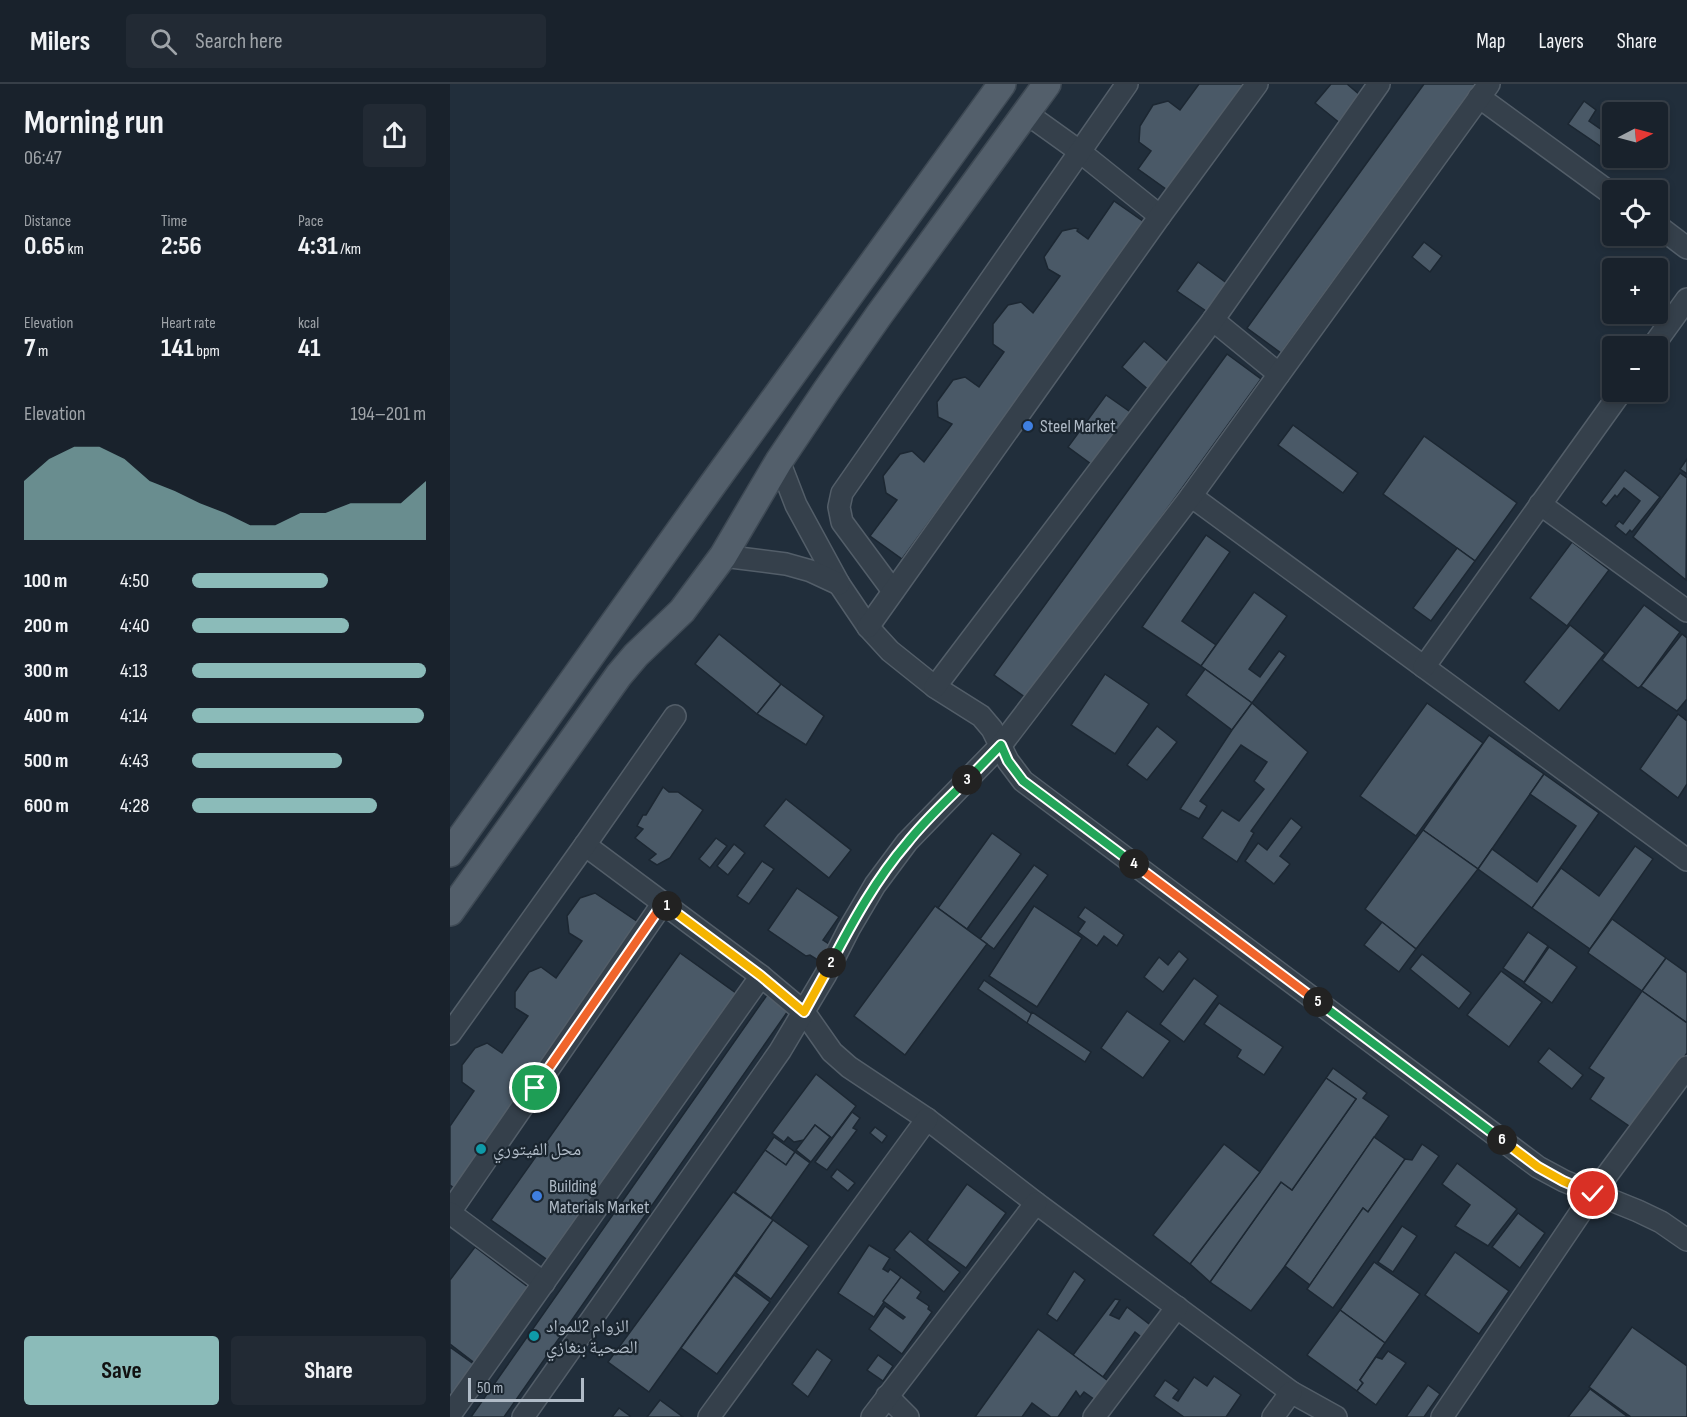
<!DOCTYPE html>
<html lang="en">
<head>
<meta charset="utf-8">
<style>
	:root { --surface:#19222c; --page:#222a34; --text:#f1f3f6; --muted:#9fa4a9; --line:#373f48; --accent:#8bbbb9 }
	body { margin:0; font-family:"Sofia Sans Condensed","Noto Naskh Arabic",sans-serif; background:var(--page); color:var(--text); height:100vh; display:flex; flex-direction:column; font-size:22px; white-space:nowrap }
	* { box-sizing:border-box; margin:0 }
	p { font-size:20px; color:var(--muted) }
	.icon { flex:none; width:33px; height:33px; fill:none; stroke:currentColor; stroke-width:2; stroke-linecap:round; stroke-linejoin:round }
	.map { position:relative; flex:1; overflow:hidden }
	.side { display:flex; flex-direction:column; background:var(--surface); width:450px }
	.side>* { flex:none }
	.needle { width:39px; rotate:84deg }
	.controls { position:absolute; left:1152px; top:18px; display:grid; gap:12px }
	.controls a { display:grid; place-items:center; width:66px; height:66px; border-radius:6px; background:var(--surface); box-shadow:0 3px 9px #0003,0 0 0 2px var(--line); font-size:30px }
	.scale { position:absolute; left:18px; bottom:15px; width:116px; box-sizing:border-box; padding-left:6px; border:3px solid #b0bbc7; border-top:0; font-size:16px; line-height:21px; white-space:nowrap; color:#b0bbc7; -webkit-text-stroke:4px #1a252f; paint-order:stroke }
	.pin { position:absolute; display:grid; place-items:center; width:51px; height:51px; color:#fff; margin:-26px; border:3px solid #fff; border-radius:50%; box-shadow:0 2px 6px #0007 }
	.km { position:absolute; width:30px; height:30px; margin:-15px; border-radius:50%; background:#222; color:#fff; font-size:16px; line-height:30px; text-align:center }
	.round { display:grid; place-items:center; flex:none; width:63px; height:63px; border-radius:6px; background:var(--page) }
	.summary { display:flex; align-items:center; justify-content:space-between; height:102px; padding:0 24px }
	h1 { font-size:33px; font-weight:700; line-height:45px }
	.metrics { display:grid; grid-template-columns:repeat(3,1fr); gap:9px; height:102px; padding:6px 24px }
	.metrics div { display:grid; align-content:center }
	.metrics b { font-size:26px; font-weight:700 }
	.metrics small { font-size:16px; font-weight:400 }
	.metrics p { font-size:16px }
	.chart { height:168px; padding:12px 24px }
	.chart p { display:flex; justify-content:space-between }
	.chart svg { width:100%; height:108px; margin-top:6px; fill:var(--accent); opacity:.7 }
	.primary-button { display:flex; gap:12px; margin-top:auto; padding:12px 24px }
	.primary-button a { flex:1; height:69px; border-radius:6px; background:var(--accent); color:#111; font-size:24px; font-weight:700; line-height:69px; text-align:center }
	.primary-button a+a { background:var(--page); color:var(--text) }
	ul { padding:0 24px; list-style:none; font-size:20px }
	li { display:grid; grid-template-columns:96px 72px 1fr; align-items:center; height:45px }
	li i { height:15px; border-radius:8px; background:var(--accent) }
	header { display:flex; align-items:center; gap:36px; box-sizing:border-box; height:84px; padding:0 30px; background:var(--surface); border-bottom:2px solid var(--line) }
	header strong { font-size:28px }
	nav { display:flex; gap:33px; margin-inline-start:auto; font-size:21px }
	.search { width:420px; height:54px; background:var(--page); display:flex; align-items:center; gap:15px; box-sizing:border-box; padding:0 21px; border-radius:6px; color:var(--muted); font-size:22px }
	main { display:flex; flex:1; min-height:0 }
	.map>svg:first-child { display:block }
</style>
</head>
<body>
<header>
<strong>Milers</strong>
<div class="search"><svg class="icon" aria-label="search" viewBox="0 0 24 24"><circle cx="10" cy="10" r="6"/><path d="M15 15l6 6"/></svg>Search here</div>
<nav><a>Map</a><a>Layers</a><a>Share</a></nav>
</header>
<main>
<section class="side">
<div class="summary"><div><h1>Morning run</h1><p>06:47</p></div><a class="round"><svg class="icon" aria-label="share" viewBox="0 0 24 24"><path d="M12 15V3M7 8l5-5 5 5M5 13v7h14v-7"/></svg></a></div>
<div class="metrics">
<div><p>Distance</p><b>0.65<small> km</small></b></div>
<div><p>Time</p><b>2:56</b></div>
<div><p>Pace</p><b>4:31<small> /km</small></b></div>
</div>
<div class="metrics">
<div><p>Elevation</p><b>7<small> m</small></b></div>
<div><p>Heart rate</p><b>141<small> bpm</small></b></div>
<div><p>kcal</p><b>41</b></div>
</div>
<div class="chart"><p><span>Elevation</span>194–201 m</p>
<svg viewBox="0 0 160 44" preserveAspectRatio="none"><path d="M0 44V20L10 11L20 6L30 6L40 11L50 20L60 24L70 29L80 33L90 38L100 38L110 33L120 33L130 29L140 29L150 29L160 20V44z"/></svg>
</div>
<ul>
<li><b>100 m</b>4:50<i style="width:58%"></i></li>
<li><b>200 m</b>4:40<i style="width:67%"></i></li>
<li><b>300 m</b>4:13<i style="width:100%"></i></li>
<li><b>400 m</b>4:14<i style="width:99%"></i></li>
<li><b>500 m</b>4:43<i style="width:64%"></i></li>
<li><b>600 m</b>4:28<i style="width:79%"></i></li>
</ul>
<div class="primary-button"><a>Save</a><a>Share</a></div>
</section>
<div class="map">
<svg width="1237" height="1333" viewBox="0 0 1237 1333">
	<rect width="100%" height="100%" fill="#212e3b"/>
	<g fill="#4a5967" stroke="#1c2732" stroke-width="1.5">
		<path d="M749,0H803L723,110L688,85L701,67L689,58L690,42L703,21L718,17L730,26Z"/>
		<path d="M881,0H897L917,17L896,44L865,19Z"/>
		<path d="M974,0H1026L831,269L797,244Z"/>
		<path d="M1134,17L1146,26L1139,37L1162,53V70L1118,40Z"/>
		<path d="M664,117L697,140L452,475L420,452L447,416L436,409L433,392L450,370L462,367L474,378L502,340L488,333L487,318L503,296L515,293L529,303L554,268L543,260V240L558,221L571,218L583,229L610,192L598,185L594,173L612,147L625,144L628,145L627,147L638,155Z"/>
		<path d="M974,158L992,172L980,188L962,173Z"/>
		<path d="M748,178L782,203L762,231L727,207Z"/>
		<path d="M694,257L722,281L700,307L672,283Z"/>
		<path d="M777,270L811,295L579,616L544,591Z"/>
		<path d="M656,311L686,332L648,385L618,363Z"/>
		<path d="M843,341L908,389L893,409L828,361Z"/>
		<path d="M974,352L1067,419L1025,477L933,410Z"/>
		<path d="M1237,375V390L1230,385Z"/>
		<path d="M1175,386L1210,413L1182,448L1180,446L1176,451L1165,442L1169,437L1173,440L1190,417L1174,404L1167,413L1165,411L1156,422L1151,418Z"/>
		<path d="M1230,389L1237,394L1236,496L1183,453Z"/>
		<path d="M756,451L780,468L732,537L766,561L751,582L692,543Z"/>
		<path d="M1122,458L1159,486L1117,542L1080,514Z"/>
		<path d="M1007,464L1025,477L981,537L963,524Z"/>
		<path d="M804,508L837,532L799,585L810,593L829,567L836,572L802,619L751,582Z"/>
		<path d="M1194,521L1230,548L1191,602L1188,604L1152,576Z"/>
		<path d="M1120,541L1155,569L1109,627L1074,598Z"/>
		<path d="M269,550L331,600L307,630L245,580Z"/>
		<path d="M1232,550L1237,554V615L1227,627L1191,602Z"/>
		<path d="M755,585L802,619L782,646L736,611Z"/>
		<path d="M655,590L699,620L665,670L621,641Z"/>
		<path d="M331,600L374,632L356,661L307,630Z"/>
		<path d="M802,619L858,668L801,747L804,749L787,778L752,754L772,726L789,737L814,705L804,697L817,678L791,661L750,717L757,722L749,735L730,725L782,646Z"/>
		<path d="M977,619L1033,659L966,752L910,712Z"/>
		<path d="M1228,630L1237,637V700L1228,714L1190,685Z"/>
		<path d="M707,642L727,658L697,696L677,681Z"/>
		<path d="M1039,651L1094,690L1028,785L973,746Z"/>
		<path d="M1094,690L1149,729L1082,824L1028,785L1042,765L1087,798L1126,742L1080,710Z"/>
		<path d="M213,703L219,708H228L253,726L220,774L207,781L199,776L206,770L185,754L193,745L187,742L193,731H196Z"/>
		<path d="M336,715L401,766L379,794L314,742Z"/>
		<path d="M841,734L852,743L830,772L840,780L824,800L795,777L808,759L817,766Z"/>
		<path d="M973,746L1028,785L966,865L915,825Z"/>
		<path d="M542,749L571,770L517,845L488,824Z"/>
		<path d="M266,754L277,762L260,784L249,775Z"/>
		<path d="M284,760L295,769L278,791L267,782Z"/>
		<path d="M1185,762L1203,775L1140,865L1082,824L1111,784L1149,812Z"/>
		<path d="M312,777L324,785L299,820L287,812Z"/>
		<path d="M584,781L598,791L544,865L530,855Z"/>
		<path d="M347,804L389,833L373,856L382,862L371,878L360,871L356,872L318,846Z"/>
		<path d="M145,809L191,840L4,1104L0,1101V1042L24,1007L12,998V981L25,964L37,959L52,969L78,932L65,924V908L79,888L91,883L106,894L132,857L119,849L117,832L130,814Z"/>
		<path d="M485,822L537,860L455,971L404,932Z"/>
		<path d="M584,822L632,854L587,923L539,892Z"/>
		<path d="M635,823L674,851L667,862L654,852L647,862L628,848L635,838L628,833Z"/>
		<path d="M1162,835L1216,874L1192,907L1138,869L1140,865Z"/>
		<path d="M932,838L966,865L949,888L914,861Z"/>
		<path d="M1078,848L1098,862L1074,898L1053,884Z"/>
		<path d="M1099,863L1127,883L1102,919L1074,899Z"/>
		<path d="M729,867L738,875L713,908L694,893L709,873L718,881Z"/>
		<path d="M230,869L290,912L102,1179L41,1136Z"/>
		<path d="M972,870L1021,909L1009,925L960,885Z"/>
		<path d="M1216,874L1237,889V939L1192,907Z"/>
		<path d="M1051,887L1092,918L1059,963L1017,931Z"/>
		<path d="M744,894L768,912L734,958L710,940Z"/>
		<path d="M534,896L582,930L577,939L528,905Z"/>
		<path d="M1192,907L1237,939V969L1185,1046L1140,1015L1154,994L1139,984Z"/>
		<path d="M317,911L338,927L54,1333H21Z"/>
		<path d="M769,919L833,963L814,991L787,973L791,966L754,940Z"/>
		<path d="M677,927L720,957L693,994L651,964Z"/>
		<path d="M582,928L641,968L635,978L577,939Z"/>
		<path d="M1099,964L1133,991L1122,1005L1088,978Z"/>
		<path d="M883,984L917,1009L913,1014L939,1032L835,1182L801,1227L760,1198L831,1098L842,1106L906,1015L876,994Z"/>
		<path d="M366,990L406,1022L382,1054L365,1041L354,1056L344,1058L338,1053L334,1058L322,1049Z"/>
		<path d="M876,994L906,1015L842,1106L831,1098L760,1198L740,1180L810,1088Z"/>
		<path d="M402,1028L410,1034L403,1044L407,1046L377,1086L365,1078Z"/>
		<path d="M365,1041L380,1053L361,1078L346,1066Z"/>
		<path d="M425,1043L437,1052L432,1059L420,1049Z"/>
		<path d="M324,1053L345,1068L336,1081L315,1066Z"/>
		<path d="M924,1053L955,1075L918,1128L913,1124L860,1201L835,1182Z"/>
		<path d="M774,1060L810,1088L740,1180L703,1151Z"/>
		<path d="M972,1060L989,1072L883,1224L857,1205L913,1124L918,1128L955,1075L962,1076Z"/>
		<path d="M315,1066L336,1081L345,1068L360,1079L321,1134L285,1108Z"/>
		<path d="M1007,1079L1067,1125L1038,1162L1005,1142L1020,1121L992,1100Z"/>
		<path d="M387,1085L405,1099L398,1107L381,1093Z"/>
		<path d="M517,1100L556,1129L516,1184L477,1156Z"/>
		<path d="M283,1108L323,1136L199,1308L158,1278Z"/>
		<path d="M1068,1129L1095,1149L1070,1184L1042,1163Z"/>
		<path d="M323,1136L359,1162L321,1215L286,1189Z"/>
		<path d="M952,1142L967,1152L943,1188L928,1178Z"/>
		<path d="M460,1147L510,1188L494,1208L444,1166Z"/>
		<path d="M419,1161L440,1174L433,1185L438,1188L440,1185L451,1193L424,1233L388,1209Z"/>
		<path d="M25,1163L82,1206L26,1280L0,1260V1196Z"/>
		<path d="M1005,1168L1059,1207L1029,1250L975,1211Z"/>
		<path d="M924,1178L970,1210L935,1259L890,1226Z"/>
		<path d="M624,1187L635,1196L607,1237L597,1230Z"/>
		<path d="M284,1191L320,1218L267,1290L231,1264Z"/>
		<path d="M451,1193L471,1208L467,1214L479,1222L478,1225L482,1228L452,1270L419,1245L435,1222L453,1235L455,1233L433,1217Z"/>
		<path d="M665,1215L670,1216L660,1231L669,1235L677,1223L703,1243L694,1255L685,1248L653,1293L623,1271Z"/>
		<path d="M890,1226L935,1259L910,1296L913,1299L907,1307L857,1271Z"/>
		<path d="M1182,1243L1237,1282V1333H1181L1139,1303Z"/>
		<path d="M588,1245L661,1299L648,1318L634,1308L630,1313L626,1307L608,1333H601L582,1319L572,1333H525Z"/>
		<path d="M0,1263L25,1281L0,1316Z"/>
		<path d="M367,1265L382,1276L358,1313L342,1300Z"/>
		<path d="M938,1267L956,1279L926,1321L907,1307L913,1299L910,1296L926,1273L932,1275Z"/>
		<path d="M428,1271L443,1282L433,1297L417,1286Z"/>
		<path d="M764,1292L791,1311L776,1333H734L704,1312L715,1296L729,1306L723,1314L728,1317L744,1293L757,1302Z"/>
		<path d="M978,1301L990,1310L974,1333H956Z"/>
		<path d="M1140,1305L1178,1333H1118Z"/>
		<path d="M210,1316L233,1333H197Z"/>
		<path d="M169,1324L180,1332L179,1333H162Z"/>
	</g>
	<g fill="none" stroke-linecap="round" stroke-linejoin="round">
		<g stroke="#535e69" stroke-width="24">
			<g id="minor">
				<path d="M1029,13L1162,110"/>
				<path d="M576,29L629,67L710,132"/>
				<path d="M1208,142L1237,164"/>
				<path d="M763,236L829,290"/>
				<path d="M1203,262L1237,215"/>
				<path d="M329,377L346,421L389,500L418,543L440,567L485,603L531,632L542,645L558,677L573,697L1088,1083L1114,1097L1188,1127L1211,1138L1237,1156"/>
				<path d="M741,412L1237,776"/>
				<path d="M1090,420L1237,527"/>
				<path d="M273,472L336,480L361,487L389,500"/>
				<path d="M443,507L392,438L389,423L392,409L677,0"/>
				<path d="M418,543L710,132L807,0"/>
				<path d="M974,583L1171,308"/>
				<path d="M485,603L763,236L929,0"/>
				<path d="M135,761L311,892L354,928L382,968L399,983L477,1035L586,1119L841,1308L886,1333"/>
				<path d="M0,950L135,761L225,632"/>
				<path d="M0,1128L213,819"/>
				<path d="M0,1129L94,1199"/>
				<path d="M437,1312L458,1333"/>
				<path d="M0,1331L311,892"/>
				<path d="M73,1333L330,967L376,890L399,845L425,801L457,758L551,661L741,412L1039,0"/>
				<path d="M259,1333L477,1035"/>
				<path d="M422,1333L586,1119"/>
				<path d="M644,1333L727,1223"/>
				<path d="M823,1333L841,1308"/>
				<path d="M992,1333L1143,1110L1237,983"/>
			</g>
		</g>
		<g stroke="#3e4954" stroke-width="30">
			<g id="major">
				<path d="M0,769L263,400L552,0"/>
				<path d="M0,828L169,591L186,571L232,527L273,472L329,377L376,307L429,231L597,0"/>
			</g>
		</g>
		<use href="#minor" stroke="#35404b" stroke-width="21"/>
		<use href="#major" stroke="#535f6b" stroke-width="27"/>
	</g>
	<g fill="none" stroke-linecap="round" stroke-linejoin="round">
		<g stroke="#fff" stroke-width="12">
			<path id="split-1" d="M85,1004L213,819L217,822"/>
		</g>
		<g stroke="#fff" stroke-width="12">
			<path id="split-2" d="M217,822L311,892L354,928L381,879"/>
		</g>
		<g stroke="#fff" stroke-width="12">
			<path id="split-3" d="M381,879C403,837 426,795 457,759C475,736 497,716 517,696"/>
		</g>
		<g stroke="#fff" stroke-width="12">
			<path id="split-4" d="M517,696L551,661L558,677L573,697L684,780"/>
		</g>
		<g stroke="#fff" stroke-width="12">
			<path id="split-5" d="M684,780L868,918"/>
		</g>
		<g stroke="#fff" stroke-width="12">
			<path id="split-6" d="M868,918L1052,1056"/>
		</g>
		<g stroke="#fff" stroke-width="12">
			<path id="split-7" d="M1052,1056L1088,1083L1113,1097L1143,1110"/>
		</g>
		<use href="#split-1" stroke="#f0652b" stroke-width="8"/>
		<use href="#split-2" stroke="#f5b400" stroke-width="8"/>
		<use href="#split-3" stroke="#22a559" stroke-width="8"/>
		<use href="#split-4" stroke="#22a559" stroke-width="8"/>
		<use href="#split-5" stroke="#f0652b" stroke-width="8"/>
		<use href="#split-6" stroke="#22a559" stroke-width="8"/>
		<use href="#split-7" stroke="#f5b400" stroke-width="8"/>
	</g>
	<g fill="#3f7fe0" stroke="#1a252f" stroke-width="2">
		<circle cx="578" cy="342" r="6"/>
		<circle cx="87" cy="1112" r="6"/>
	</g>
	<g fill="#0f9aa8" stroke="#1a252f" stroke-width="2">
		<circle cx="31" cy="1065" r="6"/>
		<circle cx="84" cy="1252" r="6"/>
	</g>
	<g text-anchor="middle" stroke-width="4.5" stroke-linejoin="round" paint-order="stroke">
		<g font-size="18" fill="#b0bbc7" stroke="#1a252f" text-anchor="start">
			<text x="590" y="348">Steel Market</text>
			<text x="43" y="1071">محل الفيتوري</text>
			<text x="99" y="1108">Building<tspan x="99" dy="21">Materials Market</tspan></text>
			<text x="96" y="1248">الزوام 2للمواد<tspan x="96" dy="21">الصحية بنغازي</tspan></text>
		</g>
	</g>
</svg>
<div class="controls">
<a><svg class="needle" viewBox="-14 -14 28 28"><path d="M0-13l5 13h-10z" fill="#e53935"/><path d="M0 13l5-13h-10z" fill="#9fa4a9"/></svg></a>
<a><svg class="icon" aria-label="locate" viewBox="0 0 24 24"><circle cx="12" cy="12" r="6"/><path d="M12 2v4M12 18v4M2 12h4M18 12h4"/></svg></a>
<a>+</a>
<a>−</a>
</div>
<div class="scale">50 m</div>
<div class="pin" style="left:85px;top:1004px;background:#1e9e55"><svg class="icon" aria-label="arrive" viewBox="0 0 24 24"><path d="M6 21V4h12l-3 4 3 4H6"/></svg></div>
<div class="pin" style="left:1143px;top:1110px;background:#d93025"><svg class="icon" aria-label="check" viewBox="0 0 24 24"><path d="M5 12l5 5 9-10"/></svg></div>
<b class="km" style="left:217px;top:822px">1</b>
<b class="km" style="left:381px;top:879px">2</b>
<b class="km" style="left:517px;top:696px">3</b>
<b class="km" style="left:684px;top:780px">4</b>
<b class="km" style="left:868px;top:918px">5</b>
<b class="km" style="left:1052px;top:1056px">6</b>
</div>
</main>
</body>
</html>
